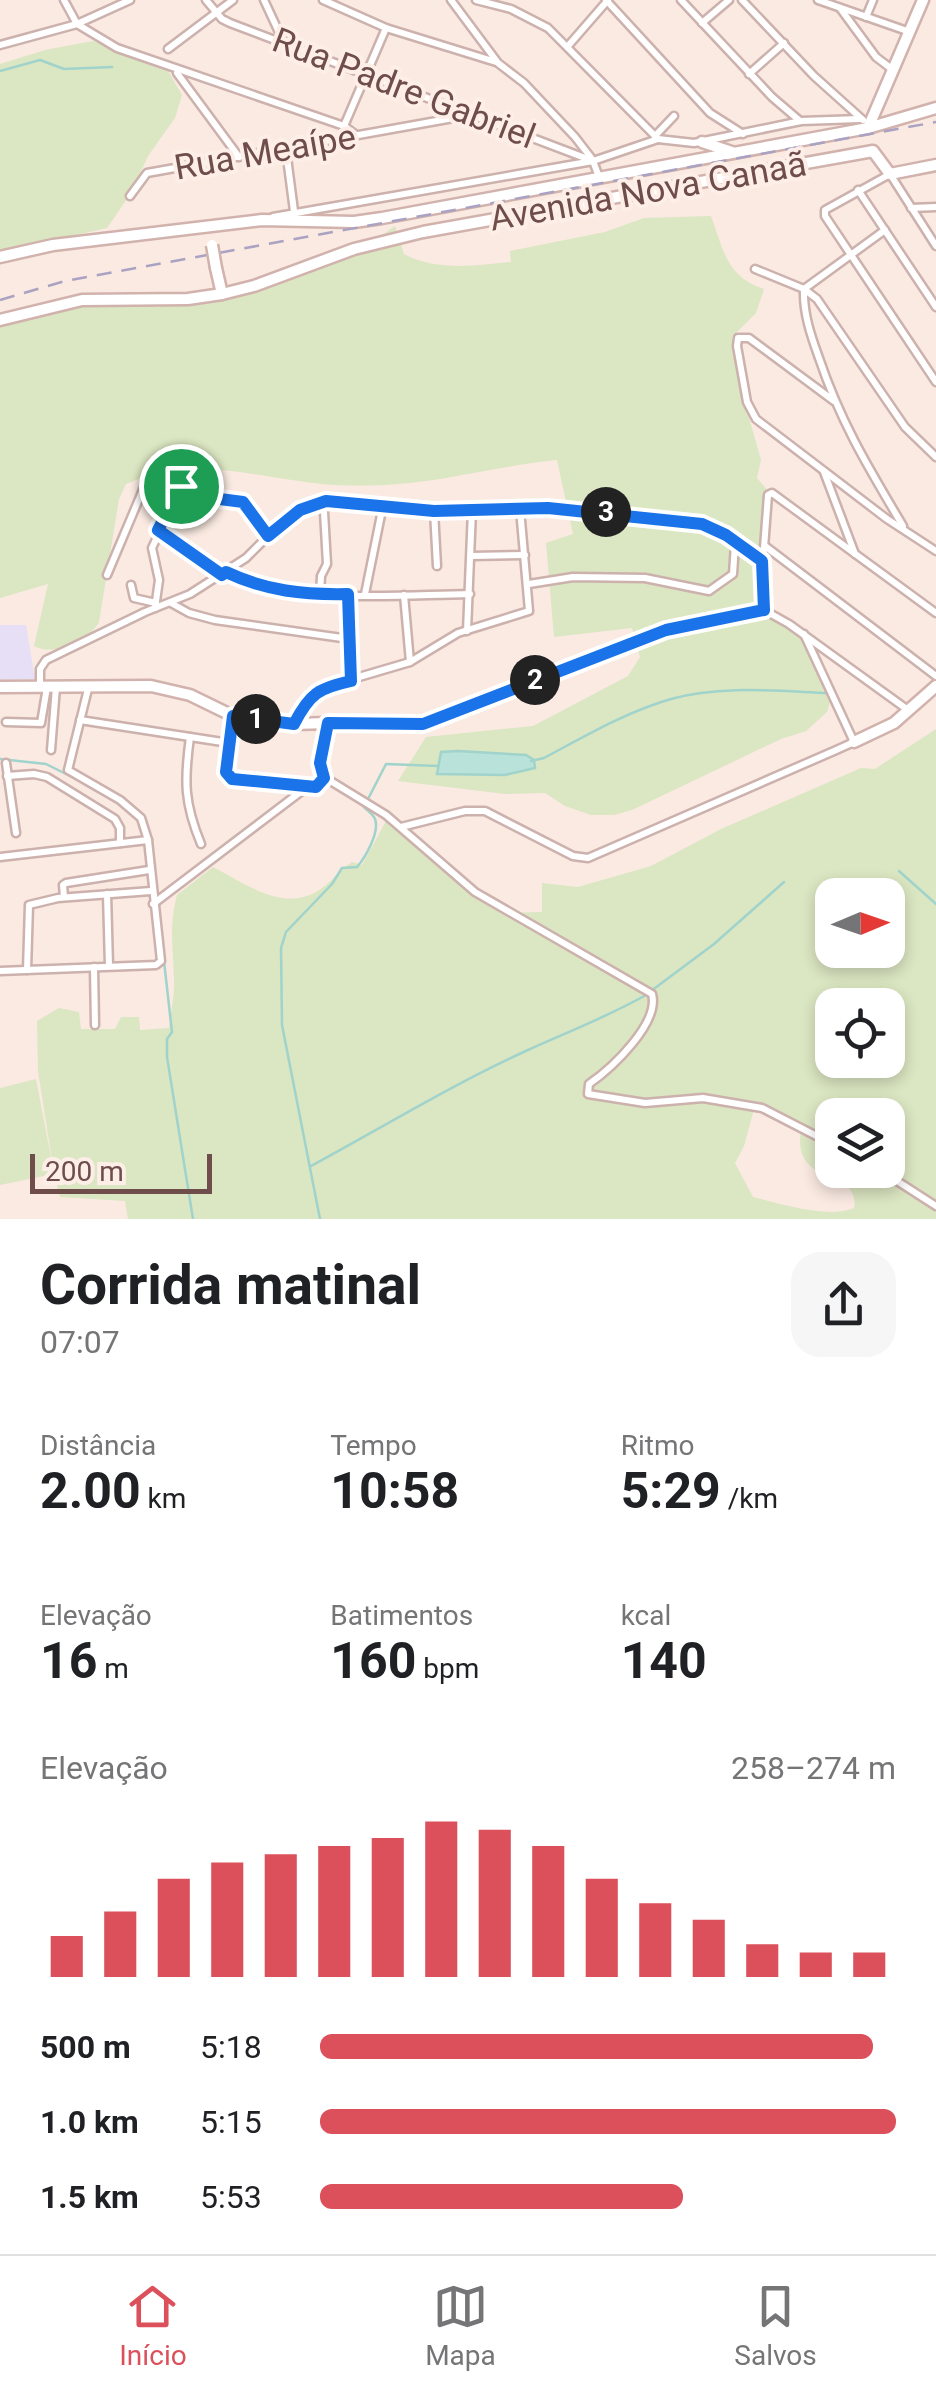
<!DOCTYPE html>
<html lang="pt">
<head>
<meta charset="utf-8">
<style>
	:root { --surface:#fff; --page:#f6f6f6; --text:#202124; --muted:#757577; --line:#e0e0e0; --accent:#db505b }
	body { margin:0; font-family:Roboto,sans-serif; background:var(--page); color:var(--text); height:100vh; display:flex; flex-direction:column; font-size:38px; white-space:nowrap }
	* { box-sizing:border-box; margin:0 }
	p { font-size:32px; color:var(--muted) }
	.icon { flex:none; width:55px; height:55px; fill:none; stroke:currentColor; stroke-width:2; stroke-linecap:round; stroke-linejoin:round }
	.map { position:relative; height:1219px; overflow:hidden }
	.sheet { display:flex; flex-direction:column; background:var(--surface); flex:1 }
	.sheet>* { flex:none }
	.needle { width:65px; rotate:88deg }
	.tools { position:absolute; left:815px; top:878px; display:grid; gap:20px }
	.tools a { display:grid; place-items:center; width:90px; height:90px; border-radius:20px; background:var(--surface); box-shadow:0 5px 15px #0003; font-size:50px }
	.scale { position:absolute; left:30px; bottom:25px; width:182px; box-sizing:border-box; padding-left:10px; border:5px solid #6f4d4b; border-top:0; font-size:28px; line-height:35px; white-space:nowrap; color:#6f4d4b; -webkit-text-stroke:8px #fdeee8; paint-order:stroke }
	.pin { position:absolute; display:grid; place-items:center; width:85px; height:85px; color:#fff; margin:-42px; border:5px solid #fff; border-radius:50%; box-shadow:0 2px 10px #0007 }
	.km { position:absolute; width:50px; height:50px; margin:-25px; border-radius:50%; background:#222; color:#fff; font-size:28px; line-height:50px; text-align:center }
	.round { display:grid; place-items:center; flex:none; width:105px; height:105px; border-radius:30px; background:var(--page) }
	.headline { display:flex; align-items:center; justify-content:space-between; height:170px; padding:0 40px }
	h1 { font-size:55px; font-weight:700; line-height:75px }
	.metrics { display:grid; grid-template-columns:repeat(3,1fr); gap:15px; height:170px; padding:10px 40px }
	.metrics div { display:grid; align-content:center }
	.metrics b { font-size:50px; font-weight:700 }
	.metrics small { font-size:28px; font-weight:400 }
	.metrics p { font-size:28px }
	.chart { height:280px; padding:20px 40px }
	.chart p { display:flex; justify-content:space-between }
	.chart svg { width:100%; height:180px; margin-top:10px; stroke:var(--accent); stroke-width:6 }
	ul { padding:0 40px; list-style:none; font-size:32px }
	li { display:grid; grid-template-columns:160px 120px 1fr; align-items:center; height:75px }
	li i { height:25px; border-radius:12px; background:var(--accent) }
	.tabs { display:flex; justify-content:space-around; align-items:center; height:140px; border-top:2px solid var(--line); background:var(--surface); font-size:28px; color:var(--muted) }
	.tabs a { display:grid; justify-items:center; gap:5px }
	.tabs .on { color:var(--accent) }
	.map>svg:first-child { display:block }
</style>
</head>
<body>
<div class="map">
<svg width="936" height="1219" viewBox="0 0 936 1219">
	<rect width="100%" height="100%" fill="#faeae2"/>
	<path fill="#e7dff6" d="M0,625H26L35,679L0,680Z"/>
	<g fill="#dbe6c2" fill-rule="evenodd">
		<path d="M93,41L167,69L182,95L175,118L148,156L131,193L107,228L0,252V64L45,50Z"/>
		<path d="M711,216C724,251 726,276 764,289L756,313L732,337L746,407L761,460L757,478L773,497L765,591L767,599L775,612L814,650L833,693L827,712L806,731L781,739L632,810L614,815H591L565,806L545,793L505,794L398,781L426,737L533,726L628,676L640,657L632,628L554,637L546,543L573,534L557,460C503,465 451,480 398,484C373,486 346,486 321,484C253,477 192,454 126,484L119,499L99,622C89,641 54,657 34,646L48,584L0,598V317L46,305L157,304L236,298L363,249L395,226L404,254C435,271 476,266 511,262L510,251L605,232L644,218ZM441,753L535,768L505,775L438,774Z"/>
		<path d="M936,729V1219H128L125,1201L60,1197L54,1174L0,1185V1088L36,1079L54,1173L38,1071L37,1021L59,1008L79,1012L81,1029H115L121,1017H139L140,1030L169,1028C171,1011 175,994 174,978C173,948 169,925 177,895L213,867C241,881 281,912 316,892C329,885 339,871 352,862L362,865L386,821L507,913L542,912V883L578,887L651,866L721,829L861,768L875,769ZM832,895H888V950H832ZM832,1005H888V1060H832ZM754,1109L801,1130C791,1189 862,1168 854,1208C827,1219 781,1204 753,1197L735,1163L744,1146ZM832,1115H888V1170H832Z"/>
	</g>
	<path fill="#b9e2db" stroke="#a0d3cb" stroke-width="2.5" d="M458,751L526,755L534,760L535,768L505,775L437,774L441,752Z"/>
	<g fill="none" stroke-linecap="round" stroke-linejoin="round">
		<g stroke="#a0d3cb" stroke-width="2.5">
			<path d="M0,71L40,60L64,69L112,67"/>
			<path d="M0,759L46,764L92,787"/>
			<path d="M531,761L544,758C585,736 626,712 671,699C719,685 778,691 827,693"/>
			<path d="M368,799L386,764L438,766"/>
			<path d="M899,871L936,904"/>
			<path d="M159,917L172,1032L167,1039V1057L193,1219"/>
			<path d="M651,991L714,944L784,882"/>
			<path d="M311,1166C383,1127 453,1084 528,1050C568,1032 607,1017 646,995"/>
			<path d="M320,1219L282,1025L281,948L286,932L332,884L342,868L357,867C365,858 380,832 375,819C373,814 368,811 364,807"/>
		</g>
		<g stroke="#ccb1ad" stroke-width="11">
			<g id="street">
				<path d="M64,0L77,24L117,48L344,126L356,135"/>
				<path d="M206,0L222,19L230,23L593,161L599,177"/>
				<path d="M264,0L284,43"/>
				<path d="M323,0L386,28L496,62"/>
				<path d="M451,0L498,63L524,83L575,137L592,159"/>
				<path d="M476,0L511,9L548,28L658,139L694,143L801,121L860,119"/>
				<path d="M606,0L710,113L743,134"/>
				<path d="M681,0L772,97L800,121"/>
				<path d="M742,0L814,76L863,120"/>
				<path d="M818,0L910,32"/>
				<path d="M840,8L876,57L893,70"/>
				<path d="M866,17L873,0"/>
				<path d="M702,23L729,0"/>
				<path d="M0,45L77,24L130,0"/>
				<path d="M568,46L608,0"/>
				<path d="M168,49L233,0"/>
				<path d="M177,73L239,157"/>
				<path d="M749,74L784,43"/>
				<path d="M344,126L386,28"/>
				<path d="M655,136L674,116"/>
				<path d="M286,150L294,211"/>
				<path d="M858,190L936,307"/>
				<path d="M130,196L147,173L470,115"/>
				<path d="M911,208L936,207"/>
				<path d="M273,217L593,161L658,139"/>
				<path d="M885,230L804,289C803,313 811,336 819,358C841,423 868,467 903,526"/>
				<path d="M936,246L890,174L825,210V216L936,382"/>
				<path d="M755,269L804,289L817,299L905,427L936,457"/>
				<path d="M834,401L749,338H738L737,346L747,402L756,419L887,519L936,551"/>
				<path d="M824,472L855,554"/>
				<path d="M434,511L437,566"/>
				<path d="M158,529L221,575"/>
				<path d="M765,546L936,676"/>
				<path d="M471,556L525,555"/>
				<path d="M227,573C300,605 392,595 470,594"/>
				<path d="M107,575L150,473L204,495L243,502L268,536"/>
				<path d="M529,584L573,577L645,578L709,591L733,574L735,544"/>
				<path d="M131,585L134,598L156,603"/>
				<path d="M320,594L321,576L327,564L324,512"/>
				<path d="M347,594L351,681"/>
				<path d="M365,594L383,505"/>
				<path d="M404,595L410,662"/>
				<path d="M171,603L189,613L215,620L349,639"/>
				<path d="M155,608L159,580L152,548L181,486"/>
				<path d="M764,610L763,561L768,495L772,493L936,613"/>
				<path d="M764,610L789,624L908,710"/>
				<path d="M467,631L472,510"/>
				<path d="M40,686V669L46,660L145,612L190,594L246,558L268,536L300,510L325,501L434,511L548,509L693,522L726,535L763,561"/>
				<path d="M80,720L229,743"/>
				<path d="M6,722L41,723L47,687"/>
				<path d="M294,722L303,705L325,687L410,662L458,633L529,611L520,509"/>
				<path d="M328,723L423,724L666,630L764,610"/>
				<path d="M190,737C184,781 184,803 201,844"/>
				<path d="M51,750L56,687"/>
				<path d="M6,763L16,833"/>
				<path d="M7,776L34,774L47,777L115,819L120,828V843"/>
				<path d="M324,777L386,815L475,892L652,994C660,1023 612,1068 589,1084L588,1094L645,1103L703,1098L762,1108L832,1144"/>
				<path d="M401,827L465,811H485L573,856L588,858L834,751L854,742L804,634"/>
				<path d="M0,857L148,840"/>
				<path d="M107,894L109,966"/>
				<path d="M64,897L63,885L66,883L149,870"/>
				<path d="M153,904L307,787"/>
				<path d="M94,967L95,1025"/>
				<path d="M27,970L29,905L58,898L151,891"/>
				<path d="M0,971L156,965L161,961L148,840L141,818L120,800L68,770L89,685"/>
				<path d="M880,1170L936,1206"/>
			</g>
		</g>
		<g stroke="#d1b2ac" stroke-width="15">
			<g id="secondary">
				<path d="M868,128L923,0"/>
				<path d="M702,142L732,152"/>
				<path d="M0,257L53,245L262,220L354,222L382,218L868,128L936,108"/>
				<path d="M216,268L222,294"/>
				<path d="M0,320L82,300L188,299L222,294L254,286L354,249L423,232L873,151L890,174L936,165"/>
				<path d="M0,687L151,686L190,695L233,716L294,724L328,723L321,763L323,782L311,788L230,778L226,772L233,716"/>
				<path d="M854,742L894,723L936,686"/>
			</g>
		</g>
		<use href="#street" stroke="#fff" stroke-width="6"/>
		<use href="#secondary" stroke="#fff" stroke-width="10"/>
		<path stroke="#aaa2c2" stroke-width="2.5" stroke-dasharray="15 10" stroke-linecap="butt" d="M0,300L65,281L936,122"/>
		<g stroke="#d1b2ac" stroke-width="15" stroke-linecap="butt">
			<path id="secondary-bridge" d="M212,245L216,268"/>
		</g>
		<use href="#secondary-bridge" stroke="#fff" stroke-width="10"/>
	</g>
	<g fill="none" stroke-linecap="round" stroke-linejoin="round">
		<g stroke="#fff" stroke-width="20">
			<path id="route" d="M181,486L212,498L243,502L268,536L300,510L326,501L434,511L548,508L702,524L726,535L762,561L764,610L666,630L423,724L328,723L320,763L324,778L316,787L232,779L226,772L233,716L294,724C310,693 319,688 351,681L348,594C304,595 266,591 226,572L222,575L158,530Z"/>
		</g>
		<use href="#route" stroke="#1a73e8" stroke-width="12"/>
	</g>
	<g text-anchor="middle" stroke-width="8" stroke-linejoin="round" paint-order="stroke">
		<g font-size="35" fill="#6f4d4b" stroke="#fdeee8">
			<text transform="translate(404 88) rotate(21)" y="12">Rua Padre Gabriel</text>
			<text transform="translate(265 152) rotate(-10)" y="12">Rua Meaípe</text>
			<text transform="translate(648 191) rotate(-10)" y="12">Avenida Nova Canaã</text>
		</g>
	</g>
</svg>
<div class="tools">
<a><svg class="needle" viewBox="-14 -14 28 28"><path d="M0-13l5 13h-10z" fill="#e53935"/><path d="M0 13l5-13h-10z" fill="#757577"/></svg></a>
<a><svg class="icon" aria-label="locate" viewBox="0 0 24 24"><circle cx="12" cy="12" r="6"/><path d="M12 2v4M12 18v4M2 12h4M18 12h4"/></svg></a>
<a><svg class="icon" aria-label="layers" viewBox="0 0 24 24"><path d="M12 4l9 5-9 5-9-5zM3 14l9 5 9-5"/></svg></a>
</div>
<div class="scale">200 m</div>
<div class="pin" style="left:181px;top:486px;background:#1e9e55"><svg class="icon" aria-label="arrive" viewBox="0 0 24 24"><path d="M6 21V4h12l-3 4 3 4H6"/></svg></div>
<b class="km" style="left:256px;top:719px">1</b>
<b class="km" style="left:535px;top:680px">2</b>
<b class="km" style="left:606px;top:512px">3</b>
</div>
<section class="sheet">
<div class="headline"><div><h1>Corrida matinal</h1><p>07:07</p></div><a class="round"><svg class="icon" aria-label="share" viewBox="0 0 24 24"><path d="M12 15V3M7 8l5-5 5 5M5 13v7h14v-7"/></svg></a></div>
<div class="metrics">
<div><p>Distância</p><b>2.00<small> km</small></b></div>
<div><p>Tempo</p><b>10:58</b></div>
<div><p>Ritmo</p><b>5:29<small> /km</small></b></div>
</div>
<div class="metrics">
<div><p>Elevação</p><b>16<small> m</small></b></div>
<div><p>Batimentos</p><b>160<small> bpm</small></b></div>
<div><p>kcal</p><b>140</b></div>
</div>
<div class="chart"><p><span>Elevação</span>258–274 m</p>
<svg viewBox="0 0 160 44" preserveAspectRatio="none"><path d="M5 44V34M15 44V28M25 44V20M35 44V16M45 44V14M55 44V12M65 44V10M75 44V6M85 44V8M95 44V12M105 44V20M115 44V26M125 44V30M135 44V36M145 44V38M155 44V38"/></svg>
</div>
<ul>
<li><b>500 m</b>5:18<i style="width:96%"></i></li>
<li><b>1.0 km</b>5:15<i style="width:100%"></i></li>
<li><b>1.5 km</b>5:53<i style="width:63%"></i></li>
</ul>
</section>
<nav class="tabs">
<a class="on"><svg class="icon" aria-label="home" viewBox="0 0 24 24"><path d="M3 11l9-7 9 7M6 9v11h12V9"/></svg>Início</a>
<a><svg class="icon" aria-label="map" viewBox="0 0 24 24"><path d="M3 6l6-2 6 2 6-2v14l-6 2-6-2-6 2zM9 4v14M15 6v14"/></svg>Mapa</a>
<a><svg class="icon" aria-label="saved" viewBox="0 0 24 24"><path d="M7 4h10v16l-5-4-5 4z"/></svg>Salvos</a>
</nav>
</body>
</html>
